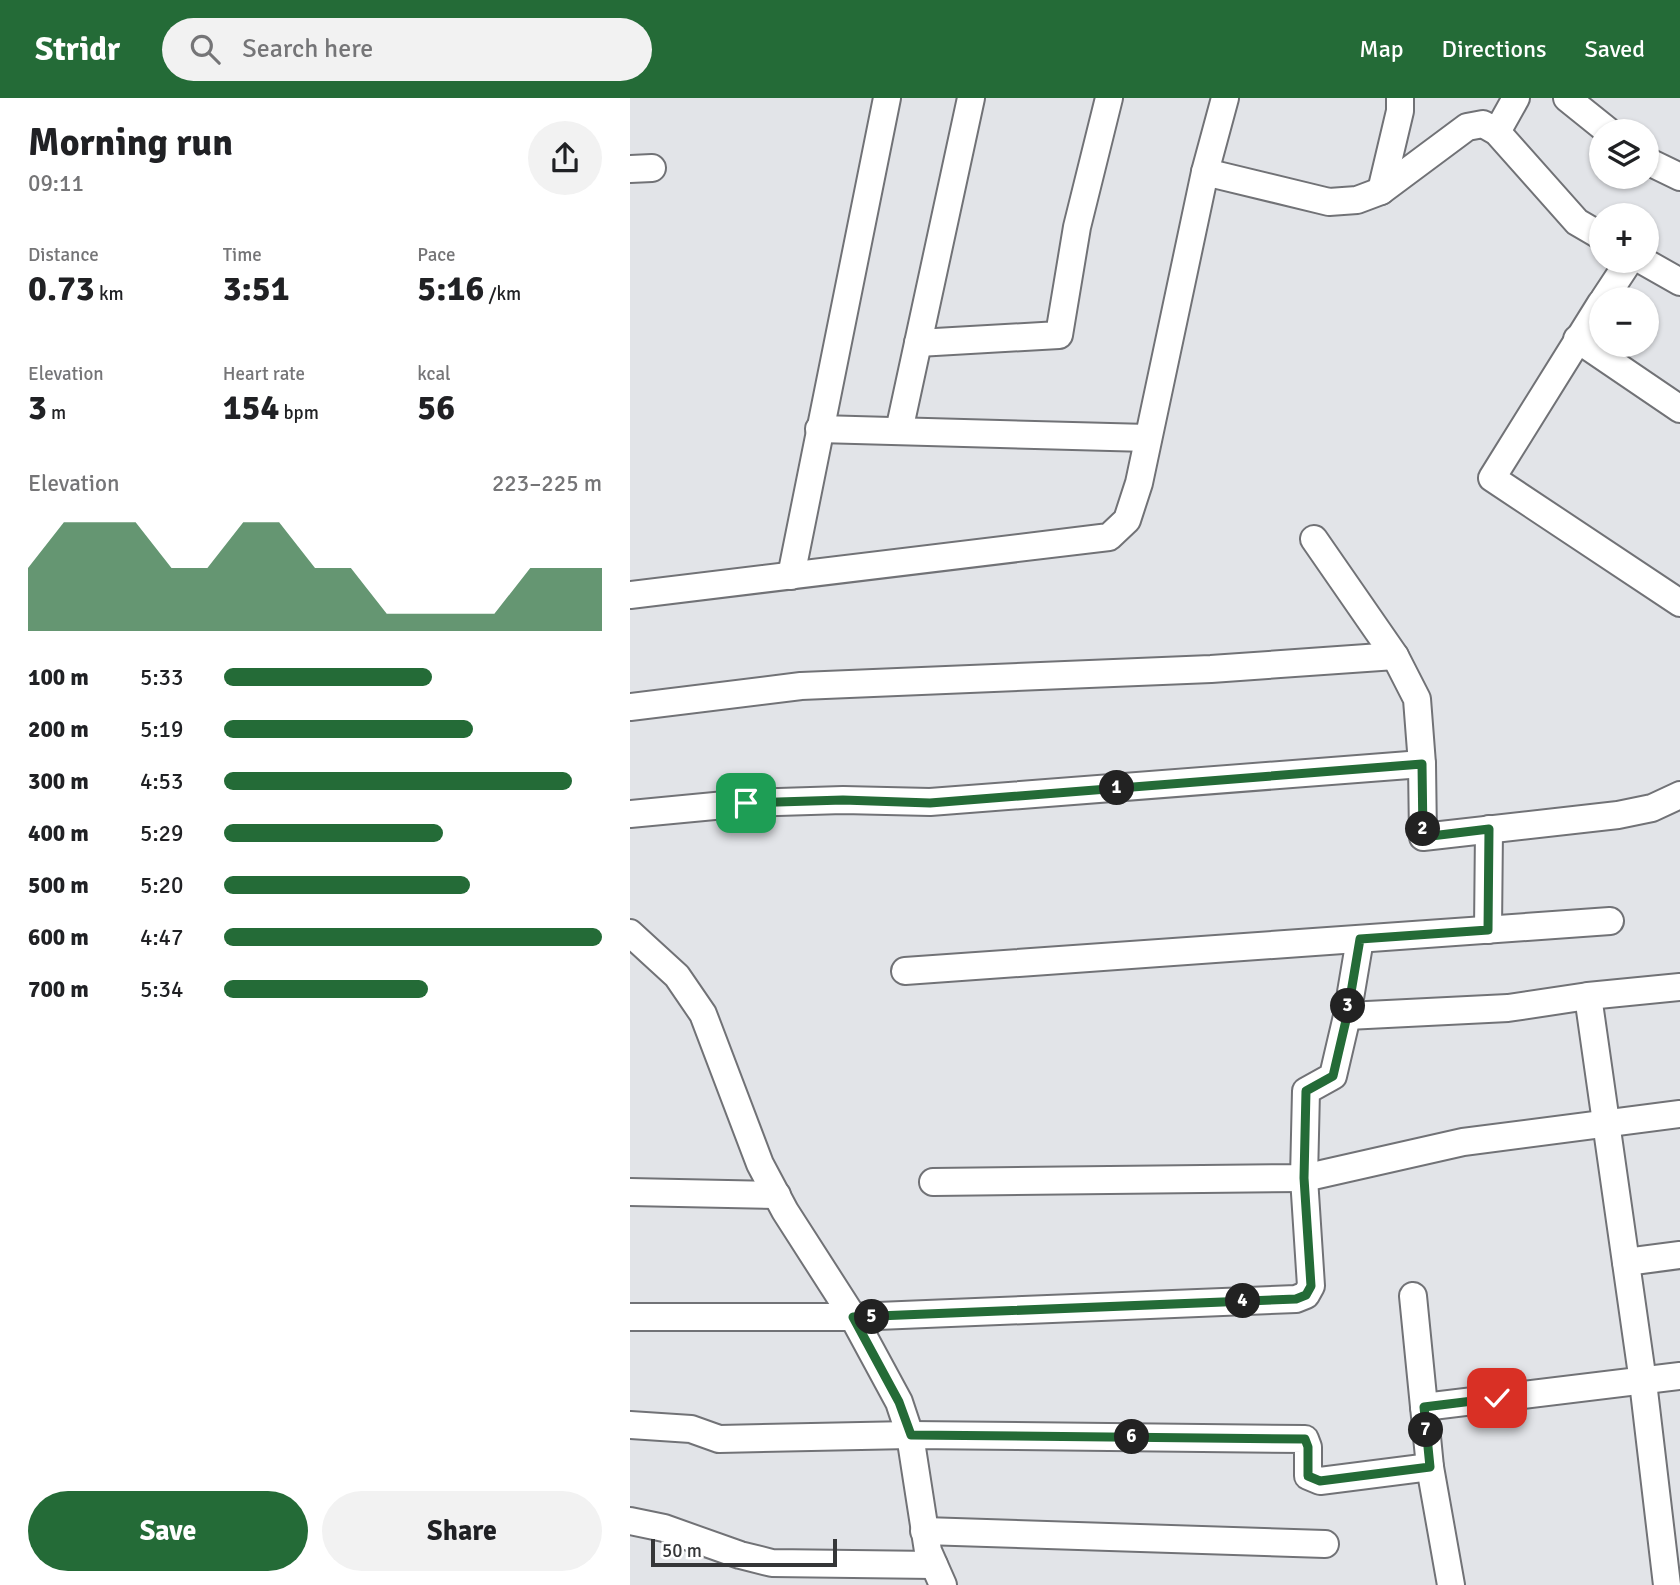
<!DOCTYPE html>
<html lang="en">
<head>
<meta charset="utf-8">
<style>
	:root { --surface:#fff; --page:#f2f2f2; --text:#202124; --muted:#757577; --accent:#246b37 }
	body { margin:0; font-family:Signika,sans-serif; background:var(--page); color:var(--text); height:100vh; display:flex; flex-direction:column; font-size:26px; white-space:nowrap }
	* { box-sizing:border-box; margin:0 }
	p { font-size:23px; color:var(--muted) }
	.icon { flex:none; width:38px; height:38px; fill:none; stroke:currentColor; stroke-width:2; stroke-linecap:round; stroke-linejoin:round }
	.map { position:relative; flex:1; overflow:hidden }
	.drawer { display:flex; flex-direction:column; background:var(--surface); width:630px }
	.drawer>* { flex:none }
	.fabs { position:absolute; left:959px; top:21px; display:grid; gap:14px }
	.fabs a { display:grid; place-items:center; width:70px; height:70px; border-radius:50%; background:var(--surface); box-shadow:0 2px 5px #0004; font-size:35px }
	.scale { position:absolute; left:21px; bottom:18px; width:186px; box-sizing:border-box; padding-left:7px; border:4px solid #353638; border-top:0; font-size:19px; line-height:24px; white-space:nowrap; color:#353638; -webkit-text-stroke:5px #fff; paint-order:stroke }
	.pin { position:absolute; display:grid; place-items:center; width:60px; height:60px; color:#fff; margin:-30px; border-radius:14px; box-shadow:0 4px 10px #0006 }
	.km { position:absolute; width:35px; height:35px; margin:-18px; border-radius:50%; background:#222; color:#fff; font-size:19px; line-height:35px; text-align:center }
	.round { display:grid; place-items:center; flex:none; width:74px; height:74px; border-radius:37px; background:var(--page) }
	.summary { display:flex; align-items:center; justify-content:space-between; height:119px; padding:0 28px }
	h1 { font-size:38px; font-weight:800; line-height:52px }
	.figures { display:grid; grid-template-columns:repeat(3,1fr); gap:10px; height:119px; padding:7px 28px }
	.figures div { display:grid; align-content:center }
	.figures b { font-size:35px; font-weight:800 }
	.figures small { font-size:19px; font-weight:400 }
	.figures p { font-size:19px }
	.chart { height:196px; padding:14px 28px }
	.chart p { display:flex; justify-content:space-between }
	.chart svg { width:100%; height:126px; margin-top:7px; fill:var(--accent); opacity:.7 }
	.button { display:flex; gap:14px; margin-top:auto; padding:14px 28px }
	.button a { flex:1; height:80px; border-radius:42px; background:var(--accent); color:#fff; font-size:28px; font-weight:800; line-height:80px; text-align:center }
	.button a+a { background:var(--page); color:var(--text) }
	ul { padding:0 28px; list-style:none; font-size:23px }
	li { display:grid; grid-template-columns:112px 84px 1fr; align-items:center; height:52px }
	li i { height:18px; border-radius:9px; background:var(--accent) }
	header { display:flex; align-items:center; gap:42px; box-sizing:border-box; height:98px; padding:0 35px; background:var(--accent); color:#fff }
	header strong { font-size:33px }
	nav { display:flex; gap:38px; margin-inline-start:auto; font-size:24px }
	.search { width:490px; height:63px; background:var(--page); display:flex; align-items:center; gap:18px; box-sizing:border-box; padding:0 24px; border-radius:38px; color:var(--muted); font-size:26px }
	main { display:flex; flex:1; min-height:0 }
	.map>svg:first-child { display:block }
</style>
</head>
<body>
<header>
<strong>Stridr</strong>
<div class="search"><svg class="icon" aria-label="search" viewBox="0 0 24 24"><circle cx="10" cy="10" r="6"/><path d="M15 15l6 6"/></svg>Search here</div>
<nav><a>Map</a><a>Directions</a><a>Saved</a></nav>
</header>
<main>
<section class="drawer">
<div class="summary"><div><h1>Morning run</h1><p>09:11</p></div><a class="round"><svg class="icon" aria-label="share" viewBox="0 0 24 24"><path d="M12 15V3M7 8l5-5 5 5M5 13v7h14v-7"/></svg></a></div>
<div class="figures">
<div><p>Distance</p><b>0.73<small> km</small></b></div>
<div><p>Time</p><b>3:51</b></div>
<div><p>Pace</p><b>5:16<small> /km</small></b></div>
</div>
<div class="figures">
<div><p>Elevation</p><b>3<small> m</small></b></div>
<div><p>Heart rate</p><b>154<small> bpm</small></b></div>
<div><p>kcal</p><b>56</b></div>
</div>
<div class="chart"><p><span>Elevation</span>223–225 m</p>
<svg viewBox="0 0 160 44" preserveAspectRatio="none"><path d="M0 44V22L10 6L20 6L30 6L40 22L50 22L60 6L70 6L80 22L90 22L100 38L110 38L120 38L130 38L140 22L150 22L160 22V44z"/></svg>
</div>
<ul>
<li><b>100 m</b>5:33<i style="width:55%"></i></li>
<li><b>200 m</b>5:19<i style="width:66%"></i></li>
<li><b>300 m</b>4:53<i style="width:92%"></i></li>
<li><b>400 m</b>5:29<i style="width:58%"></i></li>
<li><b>500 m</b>5:20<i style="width:65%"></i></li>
<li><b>600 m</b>4:47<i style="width:100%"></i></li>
<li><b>700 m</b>5:34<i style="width:54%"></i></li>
</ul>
<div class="button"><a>Save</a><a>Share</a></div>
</section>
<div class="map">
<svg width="1050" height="1487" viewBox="0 0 1050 1487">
	<rect width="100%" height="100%" fill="#e2e4e8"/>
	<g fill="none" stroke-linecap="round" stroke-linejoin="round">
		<g stroke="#717276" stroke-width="30">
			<g id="minor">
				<path d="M937,0L978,33"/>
				<path d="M867,34L886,0"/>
				<path d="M1017,63L1050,79"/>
				<path d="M0,71L22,70"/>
				<path d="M575,74L699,104L727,102L751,93L837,29L853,26L867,34L947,124L971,138"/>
				<path d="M751,93L770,13V0"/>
				<path d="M1013,163L1050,184"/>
				<path d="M974,201L999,163"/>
				<path d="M971,205L862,380L1050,505"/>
				<path d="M947,241L1050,311"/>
				<path d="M288,245L429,237L447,129L479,0"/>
				<path d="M189,331L518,340"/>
				<path d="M269,333L341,0"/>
				<path d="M684,441L765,558L787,601L792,666L793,739L988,717L1022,710L1050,697"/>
				<path d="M161,478L257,0"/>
				<path d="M0,497L479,439L497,422L509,385L575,74L595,0"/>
				<path d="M0,609L171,588L581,571L765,558"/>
				<path d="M0,716L116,705L213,702L300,704L792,666"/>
				<path d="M858,832L859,731"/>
				<path d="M0,835L47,878L73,916L130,1066L155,1113L223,1219L269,1304L280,1337L298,1453L313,1487"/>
				<path d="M275,873L980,823"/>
				<path d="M958,898L1013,1284L1037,1487"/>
				<path d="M717,918L878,910L958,898L1050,889"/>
				<path d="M303,1084L674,1080L833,1044L1050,1016"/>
				<path d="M0,1094L147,1097"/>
				<path d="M996,1164L1050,1157"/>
				<path d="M783,1198L800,1369L821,1487"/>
				<path d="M0,1219H223L666,1201L676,1197L681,1188L674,1080L676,993L703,978L717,918L730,841"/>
				<path d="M794,1309L1050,1278"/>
				<path d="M0,1327L61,1331L89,1341L280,1337L675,1341L678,1349V1378L690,1383L800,1369"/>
				<path d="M0,1423L34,1430L110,1457L142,1465L304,1467"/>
				<path d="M294,1433L695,1446"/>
			</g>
		</g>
		<use href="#minor" stroke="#fff" stroke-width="26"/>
	</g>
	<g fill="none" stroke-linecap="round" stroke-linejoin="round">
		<g stroke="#fff" stroke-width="14">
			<path id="route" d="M116,705L213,702L300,705L792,666L793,739L859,731L858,832L730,841L717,918L703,978L676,993L674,1080L681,1188L676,1197L666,1201L223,1219L269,1304L281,1337L675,1341L678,1349V1378L690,1383L800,1369L794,1309L867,1300"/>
		</g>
		<use href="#route" stroke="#246b37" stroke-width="9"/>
	</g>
</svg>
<div class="fabs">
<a><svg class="icon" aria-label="layers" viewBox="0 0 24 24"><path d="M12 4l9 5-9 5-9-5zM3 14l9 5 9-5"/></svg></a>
<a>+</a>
<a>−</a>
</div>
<div class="scale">50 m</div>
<div class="pin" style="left:116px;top:705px;background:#1e9e55"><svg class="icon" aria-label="arrive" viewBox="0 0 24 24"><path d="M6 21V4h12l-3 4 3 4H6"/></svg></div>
<div class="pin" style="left:867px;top:1300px;background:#d93025"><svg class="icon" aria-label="check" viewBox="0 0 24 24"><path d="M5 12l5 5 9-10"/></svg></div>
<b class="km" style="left:487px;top:690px">1</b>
<b class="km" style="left:793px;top:731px">2</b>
<b class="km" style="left:718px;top:908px">3</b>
<b class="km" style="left:613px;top:1203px">4</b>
<b class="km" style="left:242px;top:1219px">5</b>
<b class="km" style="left:502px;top:1339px">6</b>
<b class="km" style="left:796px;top:1332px">7</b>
</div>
</main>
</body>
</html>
